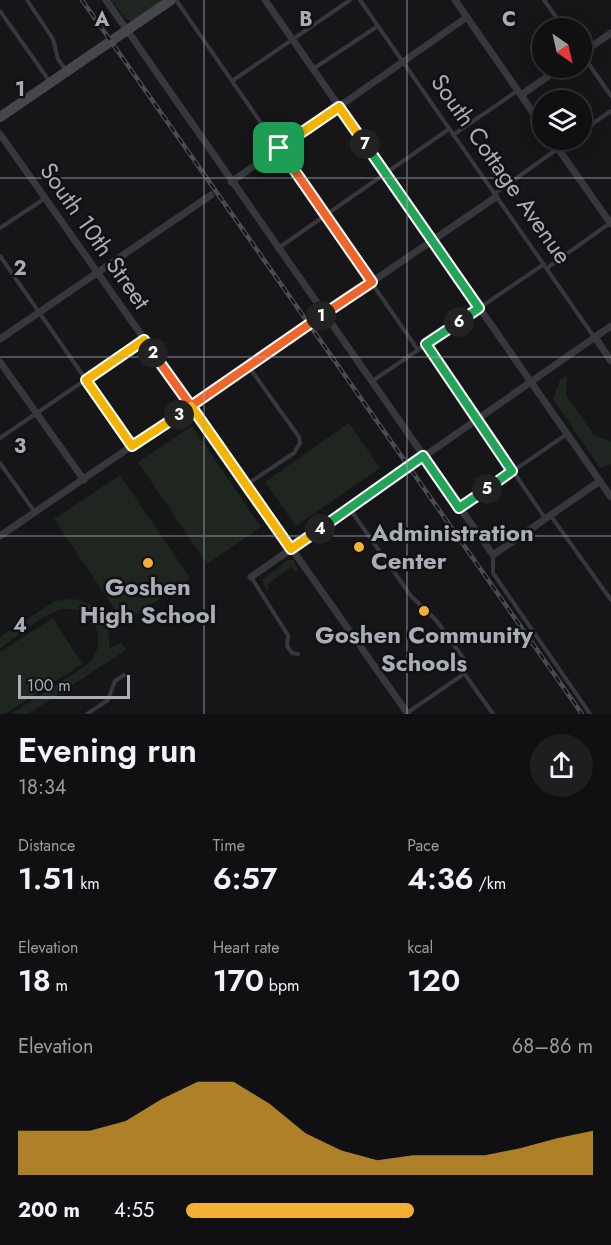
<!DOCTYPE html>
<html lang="en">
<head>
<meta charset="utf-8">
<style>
	:root { --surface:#101012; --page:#1e1e20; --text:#f1f3f6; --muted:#9c9d9f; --line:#303032; --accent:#f2b134 }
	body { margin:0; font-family:Jost,sans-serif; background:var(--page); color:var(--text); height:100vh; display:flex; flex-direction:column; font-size:22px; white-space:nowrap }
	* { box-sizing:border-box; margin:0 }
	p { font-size:20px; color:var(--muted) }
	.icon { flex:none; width:33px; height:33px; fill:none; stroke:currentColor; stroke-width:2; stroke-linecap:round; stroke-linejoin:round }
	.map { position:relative; height:714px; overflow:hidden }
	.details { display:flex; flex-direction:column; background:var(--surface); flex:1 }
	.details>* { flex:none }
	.needle { width:39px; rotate:146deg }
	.controls { position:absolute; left:532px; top:18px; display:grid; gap:12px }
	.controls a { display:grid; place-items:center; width:60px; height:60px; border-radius:50%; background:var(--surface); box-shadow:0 3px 15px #0003,0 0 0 2px var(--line); font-size:30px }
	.scale { position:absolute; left:18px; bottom:15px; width:112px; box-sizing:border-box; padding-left:6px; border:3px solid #a8adb8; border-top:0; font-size:16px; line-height:21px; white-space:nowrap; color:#a8adb8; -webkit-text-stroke:4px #111113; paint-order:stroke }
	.pin { position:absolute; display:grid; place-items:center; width:51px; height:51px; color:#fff; margin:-26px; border-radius:12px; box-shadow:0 3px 9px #0006 }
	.km { position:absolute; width:30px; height:30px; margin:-15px; border-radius:50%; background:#222; color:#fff; font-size:16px; line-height:30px; text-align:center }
	.round { display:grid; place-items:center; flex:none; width:63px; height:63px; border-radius:32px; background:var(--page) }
	.overview { display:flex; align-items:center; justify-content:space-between; height:102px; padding:0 18px }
	h1 { font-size:33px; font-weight:600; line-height:45px }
	.metrics { display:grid; grid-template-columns:repeat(3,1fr); gap:9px; height:102px; padding:6px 18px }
	.metrics div { display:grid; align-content:center }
	.metrics b { font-size:30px; font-weight:600 }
	.metrics small { font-size:16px; font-weight:400 }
	.metrics p { font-size:16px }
	.chart { height:168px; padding:12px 18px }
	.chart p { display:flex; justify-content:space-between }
	.chart svg { width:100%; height:108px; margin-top:6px; fill:var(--accent); opacity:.7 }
	ul { padding:0 18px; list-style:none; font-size:20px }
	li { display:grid; grid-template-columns:96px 72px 1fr; align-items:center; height:45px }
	li i { height:15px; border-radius:8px; background:var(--accent) }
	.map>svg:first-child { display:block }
</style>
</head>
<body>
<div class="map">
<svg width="611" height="714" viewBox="0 0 611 714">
	<rect width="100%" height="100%" fill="#161618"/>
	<g fill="#1e261f">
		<path d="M111,0H164L132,21L126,19Z"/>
		<path d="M567,375L566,395L594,435L611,442V464L600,468L553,399L560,380Z"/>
		<path d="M349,423L380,468L296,526L265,482Z"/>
		<path d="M192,426L261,527L207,564L138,462Z"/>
		<path d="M120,475L190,578L124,623L54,519Z"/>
		<path d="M288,560H294L298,570L295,571L291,567L267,585L269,590H266L262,580Z"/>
		<path d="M71,599C99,601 112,623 109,649L121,642L126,650L28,714H11L87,665C111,644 94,601 60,610C40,616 18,636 0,648V637L55,601Z"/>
		<path d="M53,618L82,664L5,714H0V652Z"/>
	</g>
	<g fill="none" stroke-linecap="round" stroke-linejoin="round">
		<g stroke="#37383d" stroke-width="4">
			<path d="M27,0L53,39L58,59L65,69"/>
			<path d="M176,0L418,350"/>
			<path d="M360,0L594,337"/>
			<path d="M544,0L564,28"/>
			<path d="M0,11L50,82"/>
			<path d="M582,54L611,96"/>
			<path d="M313,69L378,26"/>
			<path d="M232,81L350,0"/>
			<path d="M582,131L611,111"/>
			<path d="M453,135L517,91"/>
			<path d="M494,194L570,140"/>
			<path d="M0,228L44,199"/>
			<path d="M277,249L449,129"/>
			<path d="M0,256L132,446"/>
			<path d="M547,268L610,223"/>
			<path d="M426,344L545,518"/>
			<path d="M371,382L544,264"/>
			<path d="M0,438L144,340"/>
			<path d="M0,463L34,511"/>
			<path d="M246,485L294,453L300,443L299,437L249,367"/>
			<path d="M459,508L567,434"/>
			<path d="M350,509L411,596L436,620L464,659L466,665L461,676L407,713"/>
			<path d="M551,516L611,600"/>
			<path d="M493,555V573L590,714"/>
			<path d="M251,577L288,635L287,646L292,653L298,654"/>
			<path d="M464,673L493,714"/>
			<path d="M87,714L108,700L115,681L124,675"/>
		</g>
		<g stroke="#37383d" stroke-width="7">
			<path d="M106,0L493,555L600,481"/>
			<path d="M265,0L611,497"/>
			<path d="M455,0L543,127"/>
			<path d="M582,53L611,33"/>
			<path d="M521,95L560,68"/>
			<path d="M0,134L408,714"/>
			<path d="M552,140L611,224"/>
			<path d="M231,182L467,17"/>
			<path d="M595,337L611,361"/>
			<path d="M0,339L211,195"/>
			<path d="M0,362L84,480"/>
			<path d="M0,536L496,197"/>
			<path d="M251,577L611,326"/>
		</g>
		<path stroke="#45474d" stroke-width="10" d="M0,117L171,0"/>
		<g stroke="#4a4c52" stroke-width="4.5">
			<path id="rail" d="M82,0L582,714"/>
		</g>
		<use href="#rail" stroke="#111113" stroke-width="2" stroke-dasharray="7" stroke-linecap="butt"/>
	</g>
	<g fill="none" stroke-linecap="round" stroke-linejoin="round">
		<g stroke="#fff" stroke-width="12">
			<path id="split-1" d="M279,148L372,282L321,316"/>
		</g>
		<g stroke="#fff" stroke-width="12">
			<path id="split-2" d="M153,353L191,406L321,316"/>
		</g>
		<g stroke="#fff" stroke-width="12">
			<path id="split-3" d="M153,353L144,340L86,380L132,446L179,415"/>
		</g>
		<g stroke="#fff" stroke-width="12">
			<path id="split-4" d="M179,415L191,406L291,549L320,529"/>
		</g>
		<g stroke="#fff" stroke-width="12">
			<path id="split-5" d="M320,529L423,456L459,508L487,489"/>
		</g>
		<g stroke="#fff" stroke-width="12">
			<path id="split-6" d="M459,322L426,344L512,471L487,489"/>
		</g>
		<g stroke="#fff" stroke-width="12">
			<path id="split-7" d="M365,144L479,308L459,322"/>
		</g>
		<g stroke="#fff" stroke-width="12">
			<path id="split-8" d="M279,148L339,107L365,144"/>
		</g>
		<use href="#split-1" stroke="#f0652b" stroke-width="8"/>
		<use href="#split-2" stroke="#f0652b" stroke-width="8"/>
		<use href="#split-3" stroke="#f5b400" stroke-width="8"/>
		<use href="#split-4" stroke="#f5b400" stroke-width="8"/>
		<use href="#split-5" stroke="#22a559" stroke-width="8"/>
		<use href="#split-6" stroke="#22a559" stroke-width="8"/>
		<use href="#split-7" stroke="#22a559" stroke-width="8"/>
		<use href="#split-8" stroke="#f5b400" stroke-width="8"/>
	</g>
	<path fill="none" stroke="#a8adb8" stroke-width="1.5" stroke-opacity="0.55" d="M204,0V714M407,0V714M0,178H611M0,357H611M0,536H611"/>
	<g fill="#f2b134" stroke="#111113" stroke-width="2">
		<circle cx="359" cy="547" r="6"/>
		<circle cx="148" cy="563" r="6"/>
		<circle cx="424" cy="611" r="6"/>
	</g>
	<g text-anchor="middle" stroke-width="5" stroke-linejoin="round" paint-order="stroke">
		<g font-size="24" fill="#a8adb8" stroke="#111113">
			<text transform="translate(501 169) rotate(55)" y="8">South Cottage Avenue</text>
			<text transform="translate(95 236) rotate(55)" y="8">South 10th Street</text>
		</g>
		<g font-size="24" font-weight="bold" fill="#a8adb8" stroke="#111113">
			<text x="371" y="541" text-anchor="start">Administration<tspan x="371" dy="28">Center</tspan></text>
			<text x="148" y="595">Goshen<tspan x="148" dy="28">High School</tspan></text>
			<text x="424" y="643">Goshen Community<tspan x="424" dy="28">Schools</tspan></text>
		</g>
	</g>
	<g font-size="20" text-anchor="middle" font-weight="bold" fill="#a8adb8" stroke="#111113" stroke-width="5" stroke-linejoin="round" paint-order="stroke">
		<text x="102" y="26">A</text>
		<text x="306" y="26">B</text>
		<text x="509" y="26">C</text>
		<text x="20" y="96">1</text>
		<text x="20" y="275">2</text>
		<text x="20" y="453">3</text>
		<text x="20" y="632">4</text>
	</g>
</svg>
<div class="controls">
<a><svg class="needle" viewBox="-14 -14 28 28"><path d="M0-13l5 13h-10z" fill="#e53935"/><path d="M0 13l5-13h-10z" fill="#9c9d9f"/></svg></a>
<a><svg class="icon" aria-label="layers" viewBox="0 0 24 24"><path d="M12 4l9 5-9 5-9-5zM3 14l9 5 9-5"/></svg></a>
</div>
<div class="scale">100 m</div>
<div class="pin" style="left:279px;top:148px;background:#1e9e55"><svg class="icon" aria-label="arrive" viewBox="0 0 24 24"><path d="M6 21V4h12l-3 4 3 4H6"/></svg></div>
<b class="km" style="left:321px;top:316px">1</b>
<b class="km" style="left:153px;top:353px">2</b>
<b class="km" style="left:179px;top:415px">3</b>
<b class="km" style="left:320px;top:529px">4</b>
<b class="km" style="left:487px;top:489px">5</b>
<b class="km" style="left:459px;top:322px">6</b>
<b class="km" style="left:365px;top:144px">7</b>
</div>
<section class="details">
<div class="overview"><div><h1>Evening run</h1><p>18:34</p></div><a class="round"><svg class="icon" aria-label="share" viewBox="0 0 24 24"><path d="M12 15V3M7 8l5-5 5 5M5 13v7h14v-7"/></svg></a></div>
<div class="metrics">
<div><p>Distance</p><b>1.51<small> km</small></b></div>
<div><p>Time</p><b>6:57</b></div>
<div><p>Pace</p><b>4:36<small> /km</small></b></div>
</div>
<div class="metrics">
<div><p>Elevation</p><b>18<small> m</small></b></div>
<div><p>Heart rate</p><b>170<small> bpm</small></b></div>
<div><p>kcal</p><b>120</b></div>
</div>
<div class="chart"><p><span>Elevation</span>68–86 m</p>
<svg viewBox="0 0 160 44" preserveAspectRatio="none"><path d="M0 44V26L10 26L20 26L30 22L40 13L50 6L60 6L70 15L80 27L90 34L100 38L110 36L120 36L130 36L140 33L150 29L160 26V44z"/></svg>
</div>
<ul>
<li><b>200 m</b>4:55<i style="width:56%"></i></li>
</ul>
</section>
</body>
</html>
